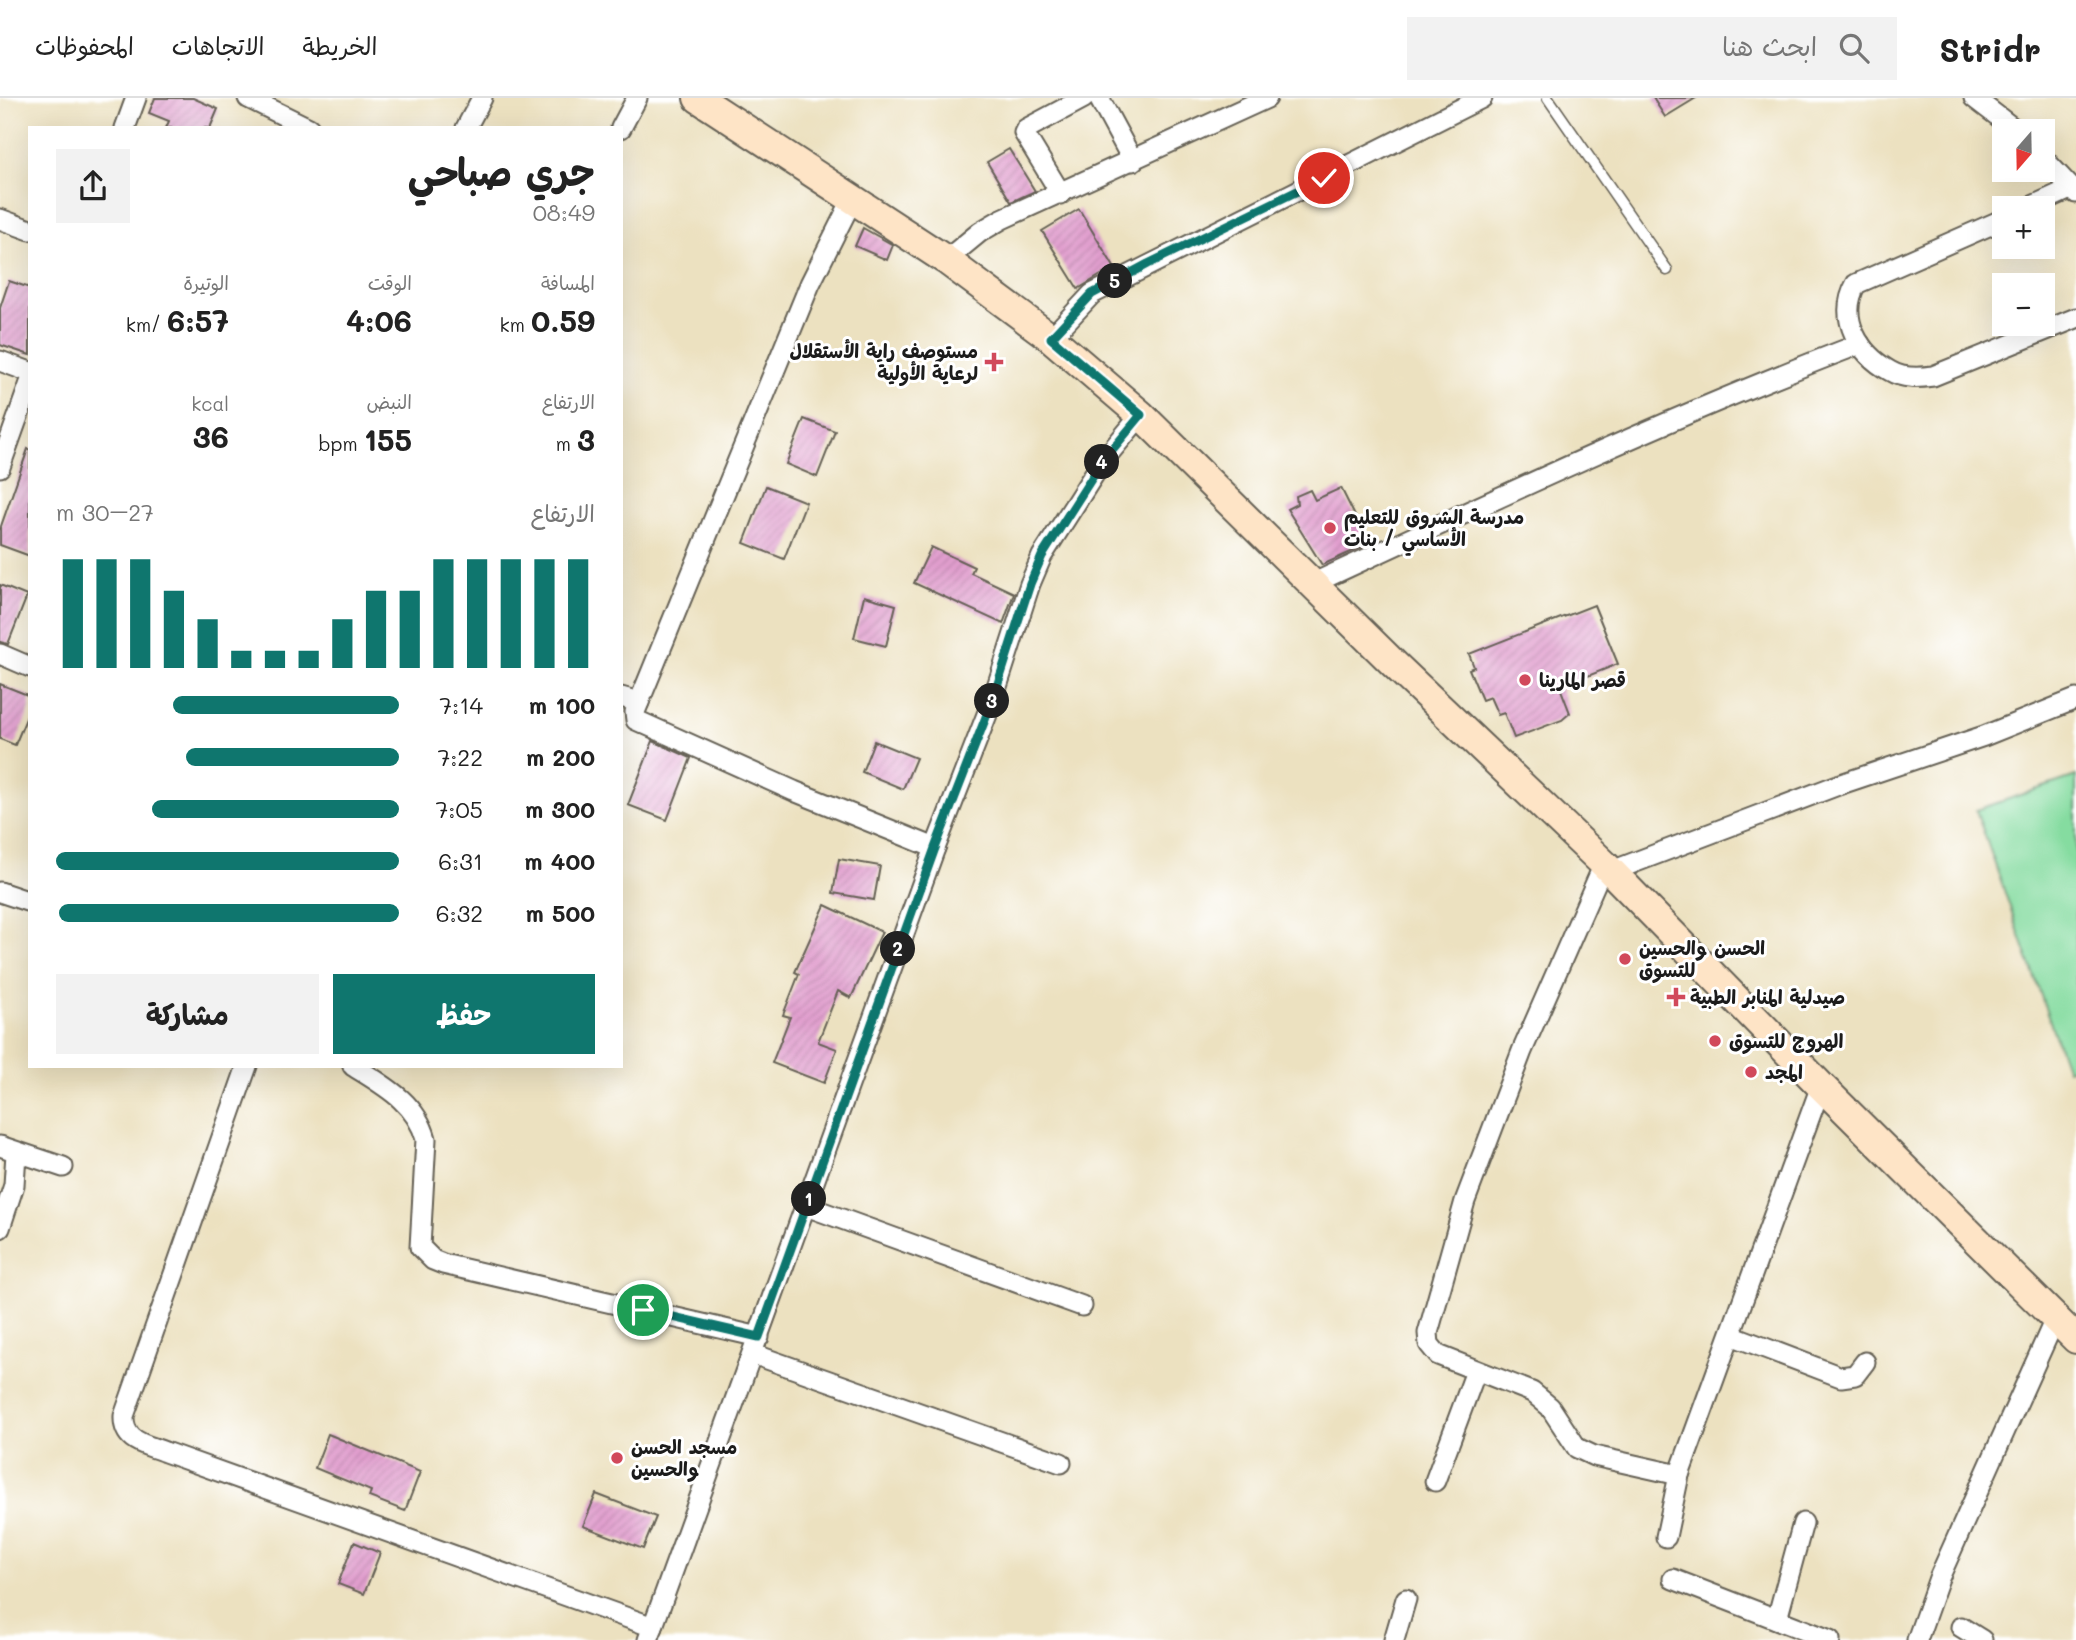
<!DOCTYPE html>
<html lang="ar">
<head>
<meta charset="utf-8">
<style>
	:root { --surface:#fff; --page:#f2f2f2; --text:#222; --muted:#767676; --line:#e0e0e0; --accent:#0f766e }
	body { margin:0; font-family:Mali,"Playpen Sans Arabic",sans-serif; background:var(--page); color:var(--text); direction:rtl; height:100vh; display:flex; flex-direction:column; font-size:26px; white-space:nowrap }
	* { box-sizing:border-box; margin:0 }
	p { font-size:23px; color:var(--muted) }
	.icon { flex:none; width:38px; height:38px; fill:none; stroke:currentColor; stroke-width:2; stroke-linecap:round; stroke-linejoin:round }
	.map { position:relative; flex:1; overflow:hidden; direction:ltr }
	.details { position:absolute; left:28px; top:28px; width:595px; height:942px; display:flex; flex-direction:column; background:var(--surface); border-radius:0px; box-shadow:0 7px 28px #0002; direction:rtl }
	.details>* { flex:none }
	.needle { width:46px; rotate:200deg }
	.controls { position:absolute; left:1992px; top:21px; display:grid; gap:14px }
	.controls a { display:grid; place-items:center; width:63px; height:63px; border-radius:0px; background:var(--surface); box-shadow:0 7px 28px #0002; font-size:35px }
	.pin { position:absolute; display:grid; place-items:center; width:60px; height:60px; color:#fff; margin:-30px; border:4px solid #fff; border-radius:50%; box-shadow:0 2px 7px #0007 }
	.km { position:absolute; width:35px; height:35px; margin:-18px; border-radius:50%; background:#222; color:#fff; font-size:19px; line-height:35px; text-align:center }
	.round { display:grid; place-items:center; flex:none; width:74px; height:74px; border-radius:0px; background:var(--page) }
	.headline { display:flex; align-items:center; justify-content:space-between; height:119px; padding:0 28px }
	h1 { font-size:38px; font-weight:700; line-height:52px }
	.metrics { display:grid; grid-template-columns:repeat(3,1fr); gap:10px; height:119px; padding:7px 28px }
	.metrics div { display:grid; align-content:center }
	.metrics b { font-size:30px; font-weight:700 }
	.metrics small { font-size:19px; font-weight:400 }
	.metrics p { font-size:19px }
	.chart { height:196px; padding:14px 28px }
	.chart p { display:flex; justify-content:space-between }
	.chart svg { width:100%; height:126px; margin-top:7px; stroke:var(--accent); stroke-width:6 }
	.primary-button { display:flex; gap:14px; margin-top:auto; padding:14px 28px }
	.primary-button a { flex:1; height:80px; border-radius:0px; background:var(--accent); color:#fff; font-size:28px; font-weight:700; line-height:80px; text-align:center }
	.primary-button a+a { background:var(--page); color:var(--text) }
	ul { padding:0 28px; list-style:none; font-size:23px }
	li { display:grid; grid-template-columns:112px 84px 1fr; align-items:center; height:52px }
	li i { height:18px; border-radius:9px; background:var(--accent) }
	header { display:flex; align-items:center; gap:42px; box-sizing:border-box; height:98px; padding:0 35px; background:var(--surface); border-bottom:2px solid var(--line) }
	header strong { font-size:33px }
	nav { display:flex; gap:38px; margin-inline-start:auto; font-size:24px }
	.search { width:490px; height:63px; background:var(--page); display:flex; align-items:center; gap:18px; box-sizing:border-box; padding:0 24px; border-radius:0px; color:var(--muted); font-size:26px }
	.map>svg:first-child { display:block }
</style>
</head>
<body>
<header>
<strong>Stridr</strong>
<div class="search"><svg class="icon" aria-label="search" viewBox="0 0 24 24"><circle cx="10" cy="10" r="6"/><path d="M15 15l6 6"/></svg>ابحث هنا</div>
<nav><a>الخريطة</a><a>الاتجاهات</a><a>المحفوظات</a></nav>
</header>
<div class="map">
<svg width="2076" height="1542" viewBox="0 0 2076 1542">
	<defs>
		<pattern id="building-hatch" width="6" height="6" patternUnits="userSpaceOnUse" patternTransform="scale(1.75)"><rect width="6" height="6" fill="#e19ece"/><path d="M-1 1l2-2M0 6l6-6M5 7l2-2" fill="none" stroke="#c088b0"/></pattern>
	</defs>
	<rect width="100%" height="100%" fill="#fff"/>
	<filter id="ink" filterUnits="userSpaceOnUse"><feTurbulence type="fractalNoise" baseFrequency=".0143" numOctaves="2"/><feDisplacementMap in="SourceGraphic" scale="14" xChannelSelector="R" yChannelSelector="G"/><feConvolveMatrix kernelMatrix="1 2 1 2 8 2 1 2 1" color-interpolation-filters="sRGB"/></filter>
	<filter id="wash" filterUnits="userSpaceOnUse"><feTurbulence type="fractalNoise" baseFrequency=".00686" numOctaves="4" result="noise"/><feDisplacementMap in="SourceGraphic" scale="28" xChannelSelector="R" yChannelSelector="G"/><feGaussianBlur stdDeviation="1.57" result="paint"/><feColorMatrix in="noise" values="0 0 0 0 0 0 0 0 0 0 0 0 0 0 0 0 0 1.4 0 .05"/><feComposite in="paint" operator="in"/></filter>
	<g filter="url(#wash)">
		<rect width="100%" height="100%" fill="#ece1c0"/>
		<path fill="#85dca0" stroke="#507c5e" stroke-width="2" d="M2076,678V969L2067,972L1976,712Z"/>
		<g id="blocks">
			<g fill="url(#building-hatch)">
				<path d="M155,0H193L218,11L210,30H166L169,23L149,15Z"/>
				<path d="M1653,0H1696L1665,19Z"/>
				<path d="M1009,51L1035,93L1011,104L987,64Z"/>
				<path d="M1079,111L1114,169L1078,191L1042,133Z"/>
				<path d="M863,130L893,147L887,162L855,148Z"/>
				<path d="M9,183L30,190V257L0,247V210Z"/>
				<path d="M804,321L835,333L817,379L786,366Z"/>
				<path d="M28,351L30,352V458L0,447V431Z"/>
				<path d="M766,388L806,404L784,461L744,445Z"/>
				<path d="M1341,390L1369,446L1322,467L1287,411L1297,406L1296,398L1310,392L1315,402Z"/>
				<path d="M931,449L974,469L971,475L1014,495L1003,526L914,485Z"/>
				<path d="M0,487L27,498L8,546L0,544Z"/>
				<path d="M864,498L896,507L886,548L854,540Z"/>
				<path d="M1594,507L1618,566L1560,589L1570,615L1562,622L1514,640L1504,615L1498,617L1490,599L1482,602L1469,571L1474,569L1469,556Z"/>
				<path d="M0,586L30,598V611L15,647L0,641Z"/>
				<path d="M653,643L691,660L667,722L628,707Z"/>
				<path d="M874,643L916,660L903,691L862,674Z"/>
				<path d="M839,761L880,768L874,802L833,795Z"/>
				<path d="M825,807L882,834L851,900L838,893L818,944L837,951L824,985L772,965L790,919L783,917L799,876L795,874Z"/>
				<path d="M328,1336L420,1374L405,1413L369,1399L371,1393L315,1370Z"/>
				<path d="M596,1396L656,1419L643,1451L583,1428Z"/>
				<path d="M354,1444L380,1455L364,1496L338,1486Z"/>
			</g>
		</g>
	</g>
	<g filter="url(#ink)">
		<use href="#blocks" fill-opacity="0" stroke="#656155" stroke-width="2"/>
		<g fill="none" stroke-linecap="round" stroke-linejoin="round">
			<g stroke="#656155" stroke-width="13">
				<path id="lane" d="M1548,0L1667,172"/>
			</g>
			<g stroke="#656155" stroke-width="23">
				<g id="street">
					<path d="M248,0L309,30"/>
					<path d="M1099,0L1133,63"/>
					<path d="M1974,0L2017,33"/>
					<path d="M125,30L136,0"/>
					<path d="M466,30L482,0"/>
					<path d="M621,30L637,0"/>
					<path d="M2042,59L2076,95"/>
					<path d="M1061,96L1024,35L1026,31L1084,0"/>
					<path d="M853,100L810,186L635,614L636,622L794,693L935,750"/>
					<path d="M2028,110L2072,90"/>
					<path d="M0,121L30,132"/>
					<path d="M2004,121L1856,186C1837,220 1859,256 1890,273C1903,281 1919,280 1933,278L2076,220"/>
					<path d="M946,162L980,134L1002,121L1267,0"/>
					<path d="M1051,240L1092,196L1482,0"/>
					<path d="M0,263L30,274"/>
					<path d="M0,369L30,285"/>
					<path d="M1312,486C1493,402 1674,317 1860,246"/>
					<path d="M0,556L30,569"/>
					<path d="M621,599L639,604"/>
					<path d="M1604,766L1522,953L1465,1103L1428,1235L1429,1246L1438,1257L1532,1294L1550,1309L1577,1350L1594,1358L1679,1377"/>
					<path d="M1612,773L1838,687L1984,638L2076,601"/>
					<path d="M0,794L30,804"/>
					<path d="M247,968L124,1318C123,1344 145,1346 165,1354L653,1529"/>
					<path d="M353,968C383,987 416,1004 426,1041L420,1149L433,1162L443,1166L759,1239"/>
					<path d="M0,1048L63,1069"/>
					<path d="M806,1108L1082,1208"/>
					<path d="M0,1130L14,1087L16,1055"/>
					<path d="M1731,1237L1841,1279L1855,1277L1865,1264"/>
					<path d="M753,1256L1061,1365"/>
					<path d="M1435,1383L1476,1273"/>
					<path d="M1666,1439L1679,1377L1821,988"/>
					<path d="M1673,1481L1830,1542"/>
					<path d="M1777,1521L1803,1425"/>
					<path d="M1961,1529L1982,1542"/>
					<path d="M648,1542L935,750L993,601L1030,486L1042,458L1102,364L1141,317"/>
					<path d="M1394,1542L1406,1501"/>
					<path d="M1917,1542L1939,1480L2056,1219"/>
				</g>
			</g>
			<g stroke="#656155" stroke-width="32">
				<path id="secondary" d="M698,0L946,162L1051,240L1141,317L1394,566L1604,766L1821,988L2076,1241"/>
			</g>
			<use href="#lane" stroke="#fff" stroke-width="10"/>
			<use href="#street" stroke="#fff" stroke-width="19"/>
			<use href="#secondary" stroke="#fee4c6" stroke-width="28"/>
		</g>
	</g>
	<g fill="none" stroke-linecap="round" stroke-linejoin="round" filter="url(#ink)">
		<g stroke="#fff" stroke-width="14">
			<path id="route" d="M643,1212L759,1239L935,750L993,601L1030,486L1042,458L1102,364L1141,317L1051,240L1092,196L1148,166L1324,80"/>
		</g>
		<use href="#route" stroke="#0f766e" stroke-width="9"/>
	</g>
	<g fill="#d1495b" stroke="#fff" stroke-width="2.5">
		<path d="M990.5 253.5h7v7h7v7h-7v7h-7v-7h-7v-7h7z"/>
		<circle cx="1330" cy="430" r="7"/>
		<circle cx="1525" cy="582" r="7"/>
		<circle cx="1625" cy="861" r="7"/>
		<path d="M1672.5 888.5h7v7h7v7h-7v7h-7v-7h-7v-7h7z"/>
		<circle cx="1715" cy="943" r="7"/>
		<circle cx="1751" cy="974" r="7"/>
		<circle cx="617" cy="1360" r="7"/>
	</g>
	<g text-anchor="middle" stroke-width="6" stroke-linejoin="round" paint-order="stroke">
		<g font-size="19" font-weight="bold" fill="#1c1c1c" stroke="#fff" text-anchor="start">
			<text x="978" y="260" text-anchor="end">مستوصف راية الأستقلال<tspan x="978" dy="22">لرعاية الأولية</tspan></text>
			<text x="1344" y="426">مدرسة الشروق للتعليم<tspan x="1344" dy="22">الأساسي / بنات</tspan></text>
			<text x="1539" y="589">قصر المارينا</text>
			<text x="1639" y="857">الحسن والحسين<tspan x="1639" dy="22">للتسوق</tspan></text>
			<text x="1690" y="906">صيدلية المنابر الطبية</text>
			<text x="1729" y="950">الهروج للتسوق</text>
			<text x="1765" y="981">المجد</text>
			<text x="631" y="1356">مسجد الحسن<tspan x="631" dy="22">والحسين</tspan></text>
		</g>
	</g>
</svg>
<div class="controls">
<a><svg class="needle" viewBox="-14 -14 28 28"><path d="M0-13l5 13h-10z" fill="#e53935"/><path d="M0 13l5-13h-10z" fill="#767676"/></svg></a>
<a>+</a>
<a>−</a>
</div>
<div class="pin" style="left:643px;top:1212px;background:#1e9e55"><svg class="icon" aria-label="arrive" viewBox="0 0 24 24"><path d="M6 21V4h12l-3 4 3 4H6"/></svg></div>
<div class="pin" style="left:1324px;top:80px;background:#d93025"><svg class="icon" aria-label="check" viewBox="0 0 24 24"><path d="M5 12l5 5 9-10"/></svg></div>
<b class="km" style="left:809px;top:1101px">1</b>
<b class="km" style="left:898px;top:851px">2</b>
<b class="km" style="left:992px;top:603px">3</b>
<b class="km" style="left:1102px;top:364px">4</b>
<b class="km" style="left:1115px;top:183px">5</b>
<section class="details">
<div class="headline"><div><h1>جري صباحي</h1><p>08:49</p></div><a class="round"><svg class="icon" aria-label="share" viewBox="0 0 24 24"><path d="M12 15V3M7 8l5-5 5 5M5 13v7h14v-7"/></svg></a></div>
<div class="metrics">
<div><p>المسافة</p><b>0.59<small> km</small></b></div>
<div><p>الوقت</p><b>4:06</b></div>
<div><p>الوتيرة</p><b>6:57<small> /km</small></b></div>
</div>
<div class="metrics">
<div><p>الارتفاع</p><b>3<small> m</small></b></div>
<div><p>النبض</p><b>155<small> bpm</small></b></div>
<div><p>kcal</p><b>36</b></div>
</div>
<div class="chart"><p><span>الارتفاع</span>27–30 m</p>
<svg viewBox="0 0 160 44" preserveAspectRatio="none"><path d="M5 44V6M15 44V6M25 44V6M35 44V17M45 44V27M55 44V38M65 44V38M75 44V38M85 44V27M95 44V17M105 44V17M115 44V6M125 44V6M135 44V6M145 44V6M155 44V6"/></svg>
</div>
<ul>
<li><b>100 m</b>7:14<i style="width:66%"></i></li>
<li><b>200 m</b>7:22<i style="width:62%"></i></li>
<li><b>300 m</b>7:05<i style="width:72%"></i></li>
<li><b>400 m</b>6:31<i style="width:100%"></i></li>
<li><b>500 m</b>6:32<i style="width:99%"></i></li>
</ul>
<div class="primary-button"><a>حفظ</a><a>مشاركة</a></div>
</section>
</div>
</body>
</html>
